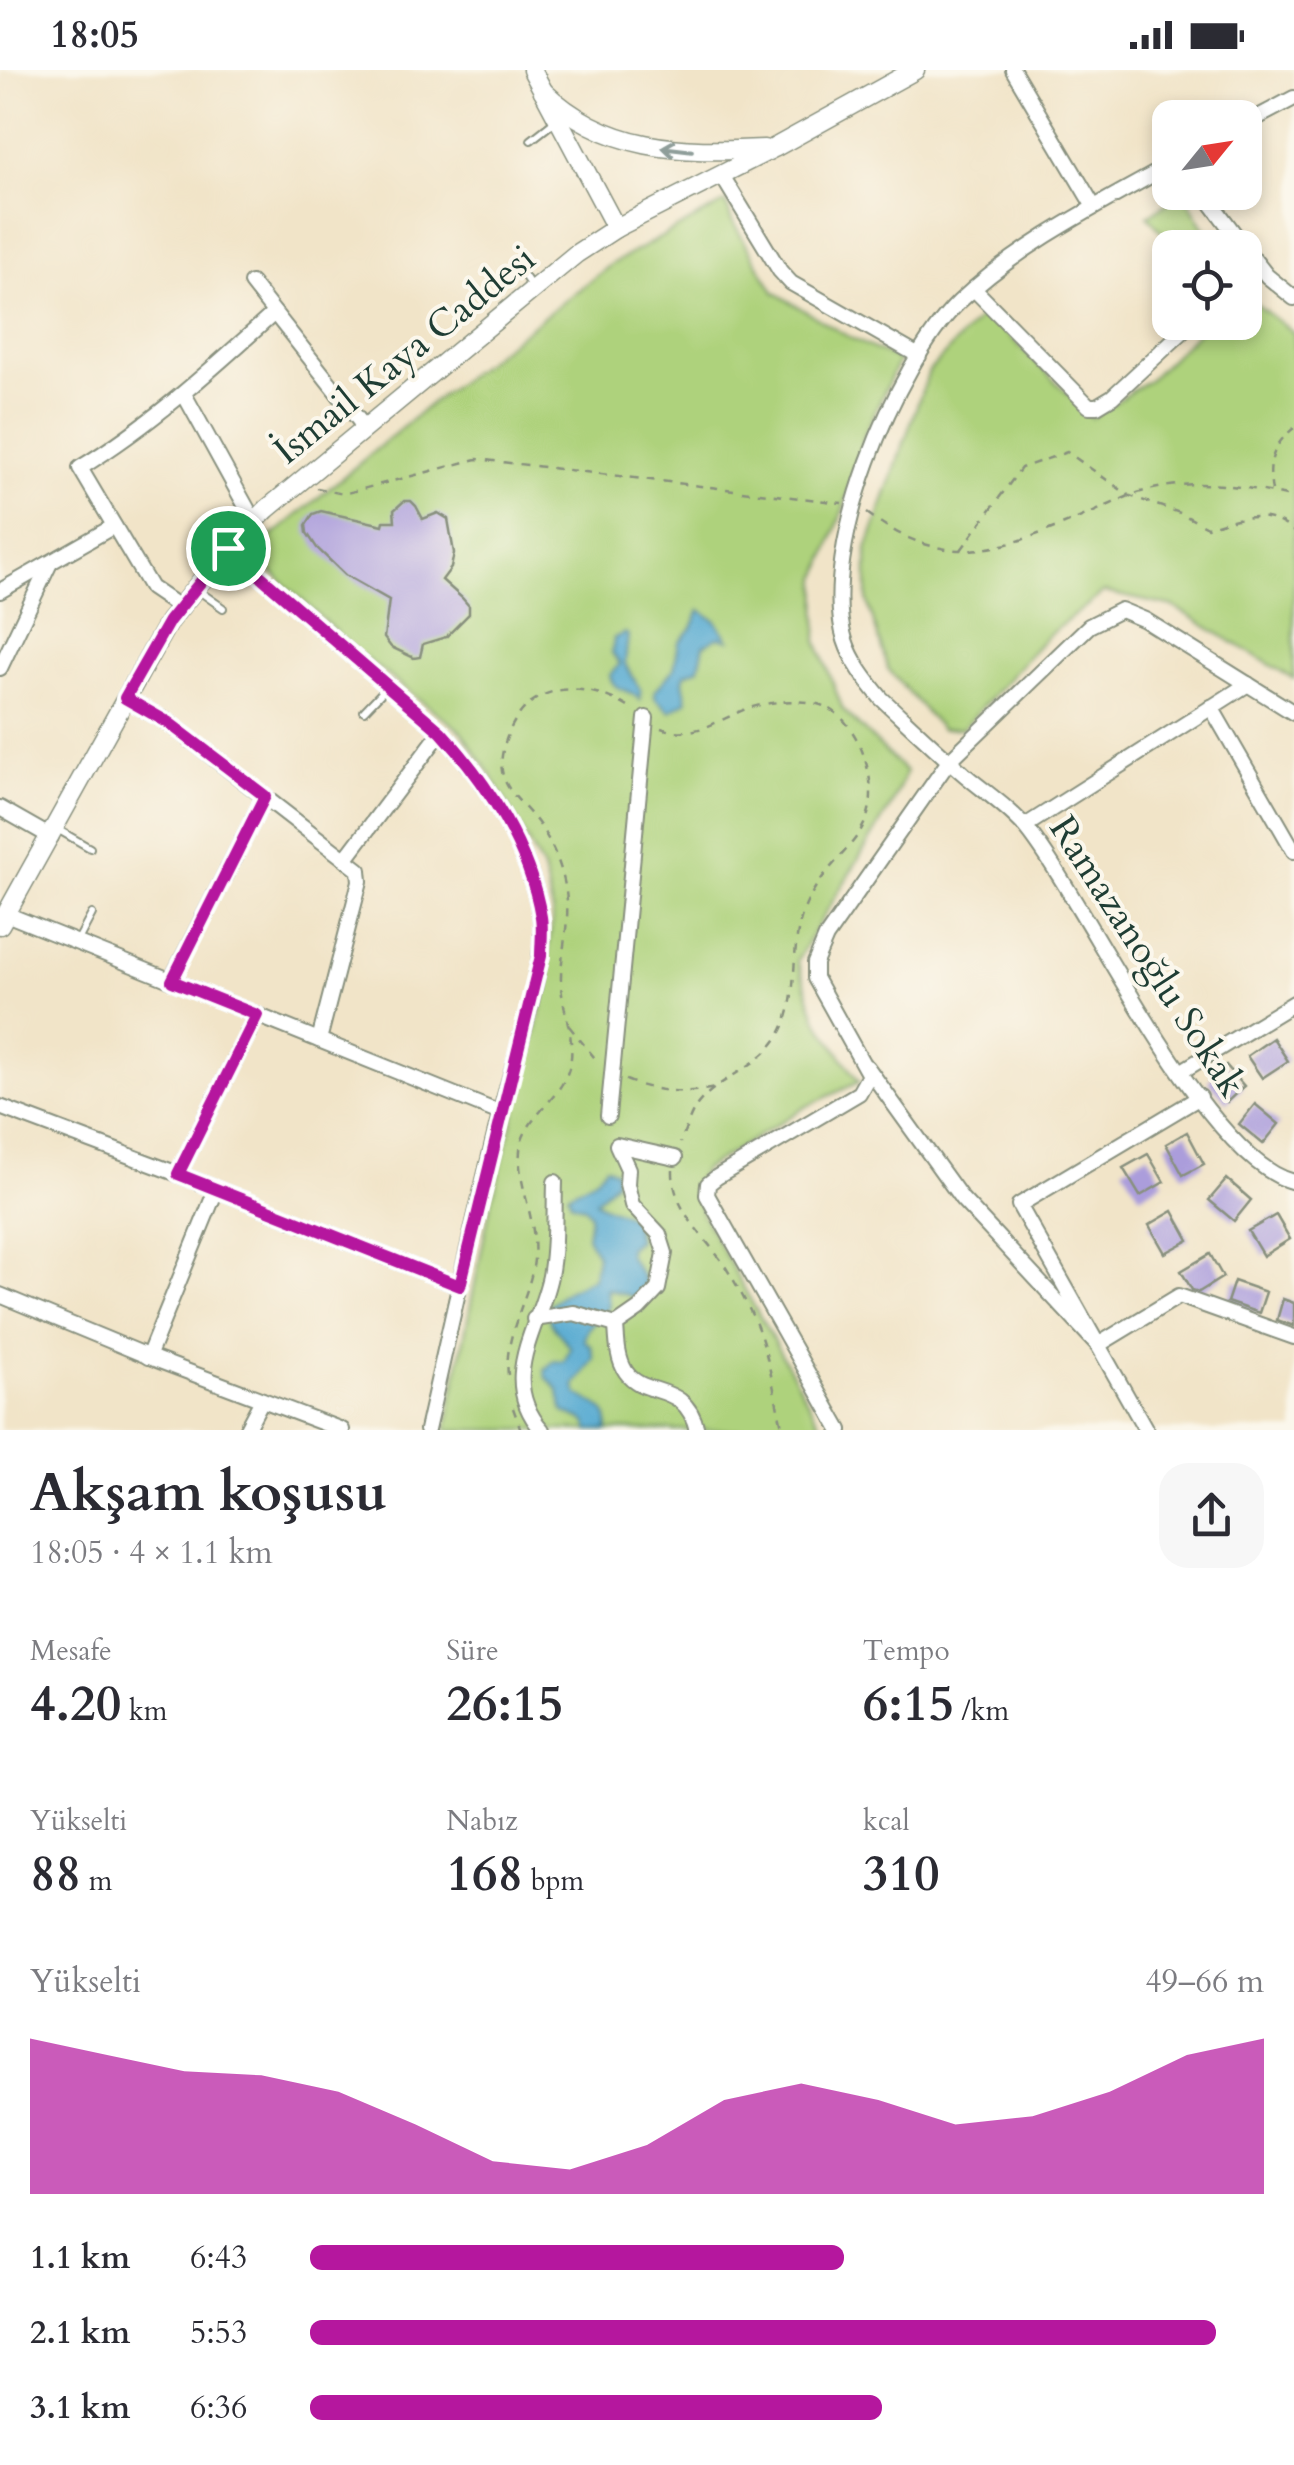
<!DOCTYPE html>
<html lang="tr">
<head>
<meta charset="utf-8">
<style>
	:root { --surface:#fff; --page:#f7f7f7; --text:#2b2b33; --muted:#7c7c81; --accent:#b5179e }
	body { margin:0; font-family:Cardo,serif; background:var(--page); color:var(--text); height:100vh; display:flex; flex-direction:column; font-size:38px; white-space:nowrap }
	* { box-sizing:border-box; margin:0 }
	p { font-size:32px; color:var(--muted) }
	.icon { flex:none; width:55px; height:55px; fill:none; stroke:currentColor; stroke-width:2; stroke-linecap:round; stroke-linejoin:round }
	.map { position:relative; height:1360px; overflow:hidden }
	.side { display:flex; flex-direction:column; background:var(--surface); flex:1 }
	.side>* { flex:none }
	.needle { width:65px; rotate:60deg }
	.controls { position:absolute; left:1152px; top:30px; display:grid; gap:20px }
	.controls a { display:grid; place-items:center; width:110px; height:110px; border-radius:20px; background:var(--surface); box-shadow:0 5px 15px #0003; font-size:50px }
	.pin { position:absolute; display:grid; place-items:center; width:85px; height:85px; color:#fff; margin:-42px; border:5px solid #fff; border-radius:50%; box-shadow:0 2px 10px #0007 }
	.round { display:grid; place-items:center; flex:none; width:105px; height:105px; border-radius:30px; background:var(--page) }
	.overview { display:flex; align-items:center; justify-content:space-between; height:170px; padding:0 30px }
	h1 { font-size:55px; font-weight:700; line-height:75px }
	.metrics { display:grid; grid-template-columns:repeat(3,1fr); gap:15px; height:170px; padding:10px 30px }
	.metrics div { display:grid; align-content:center }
	.metrics b { font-size:50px; font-weight:700 }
	.metrics small { font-size:28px; font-weight:400 }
	.metrics p { font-size:28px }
	.chart { height:280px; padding:20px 30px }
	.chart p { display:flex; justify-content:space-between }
	.chart svg { width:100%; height:180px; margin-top:10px; fill:var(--accent); opacity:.7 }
	ul { padding:0 30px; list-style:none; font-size:32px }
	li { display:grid; grid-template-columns:160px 120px 1fr; align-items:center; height:75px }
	li i { height:25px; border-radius:12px; background:var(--accent) }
	.status { display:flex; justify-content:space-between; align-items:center; height:70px; padding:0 50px; background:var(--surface); direction:ltr }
	.status svg { height:28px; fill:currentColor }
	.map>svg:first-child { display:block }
</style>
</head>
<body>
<div class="status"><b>18:05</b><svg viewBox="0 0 49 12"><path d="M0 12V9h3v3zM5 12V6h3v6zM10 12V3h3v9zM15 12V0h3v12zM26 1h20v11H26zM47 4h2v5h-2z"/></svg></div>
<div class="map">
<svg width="1294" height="1360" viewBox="0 0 1294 1360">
	<rect width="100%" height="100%" fill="#fbf7ec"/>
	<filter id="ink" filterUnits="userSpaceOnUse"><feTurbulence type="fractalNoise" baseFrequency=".01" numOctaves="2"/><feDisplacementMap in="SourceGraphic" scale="20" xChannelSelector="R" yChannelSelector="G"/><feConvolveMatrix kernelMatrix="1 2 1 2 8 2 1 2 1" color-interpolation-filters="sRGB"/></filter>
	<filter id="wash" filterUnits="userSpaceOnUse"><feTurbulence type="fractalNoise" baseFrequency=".0048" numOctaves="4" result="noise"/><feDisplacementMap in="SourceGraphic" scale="40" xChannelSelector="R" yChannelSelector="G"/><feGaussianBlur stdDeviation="2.25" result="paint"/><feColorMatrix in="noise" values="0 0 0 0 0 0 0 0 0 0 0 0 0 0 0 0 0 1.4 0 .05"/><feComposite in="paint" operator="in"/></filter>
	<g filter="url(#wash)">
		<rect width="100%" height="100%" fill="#f1e4c8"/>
		<g fill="#aed27b" stroke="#668858" stroke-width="2.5">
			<path d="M1183,123L1216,177H1175L1148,146Z"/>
			<path d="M726,132L731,149L774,222L852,269L899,290L864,366L844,437L818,508L817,571L843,640L906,702L892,734L797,890L817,950L859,1012L807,1036L703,1100L694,1117L703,1146L824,1360H446L489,1142L541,941L553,842L543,800L491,705L461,661L357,582L252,483L433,332L612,194Z"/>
			<path d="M1245,226L1294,263V609L1174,537L1104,522L1046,567L963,658L941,659L888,599L867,530V479L929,301L985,242L1092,348L1150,309L1207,253L1245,252Z"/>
		</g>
		<g fill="#56aad1" stroke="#3a7482" stroke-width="2.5">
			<path d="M700,540L716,551L729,570L718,567L704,575L699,598L685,604L683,611L687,631L670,641L655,628V621L674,599L679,572L692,558Z"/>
			<path d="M625,563L628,565L625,594L641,621L640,630C629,617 613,623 610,605L620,594L612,583L614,568Z"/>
			<path d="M606,1096L615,1101L616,1110L596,1131C607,1141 620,1140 632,1148L638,1170L628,1178V1185L645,1211L640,1223L634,1227L607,1219L609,1236C601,1250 587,1252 584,1270L591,1276L594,1289L575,1315L577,1324C593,1333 613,1340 607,1360H590L585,1351L564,1342L557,1318L546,1307L545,1300L554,1291L564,1292L571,1278L550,1252L548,1236L565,1222L593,1208L597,1185L587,1167L590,1144L585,1137L571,1132L568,1124L596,1108Z"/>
		</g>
		<g id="blocks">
			<g fill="#ab9ddb">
				<path d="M404,431H411L416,436L423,449L438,443L448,449L454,483L451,498L442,510L462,528L469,536V544L446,567L423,574L420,587L414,588L391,577L384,568L389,530L345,505L317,478L307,463L306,455L313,444L321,441L383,455L384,451H395L394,440Z"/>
				<path d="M1273,968L1288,991L1262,1008L1247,986Z"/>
				<path d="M1226,995L1244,1016L1227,1032L1208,1011Z"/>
				<path d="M1255,1034L1279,1054L1263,1074L1239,1054Z"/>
				<path d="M1187,1062L1204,1094L1183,1105L1166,1074Z"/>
				<path d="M1148,1084L1164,1112L1140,1126L1123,1098Z"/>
				<path d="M1227,1109L1251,1130L1234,1151L1209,1130Z"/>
				<path d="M1173,1141L1189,1170L1165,1183L1149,1155Z"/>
				<path d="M1276,1145L1290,1169L1263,1186L1248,1161Z"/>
				<path d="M1210,1184L1223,1207L1199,1222L1192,1220L1181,1201Z"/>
				<path d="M1234,1211L1266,1222L1259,1243L1227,1232Z"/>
				<path d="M1283,1229L1294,1233V1256L1277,1250Z"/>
			</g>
		</g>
	</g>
	<g filter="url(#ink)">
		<use href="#blocks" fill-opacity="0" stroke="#88907e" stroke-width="2.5"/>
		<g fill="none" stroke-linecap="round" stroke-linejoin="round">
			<g stroke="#88907e" stroke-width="10">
				<g id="lane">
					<path d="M531,70L554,52"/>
					<path d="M517,195L533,219"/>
					<path d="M199,521L223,538"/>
					<path d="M364,641L386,618"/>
					<path d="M57,759L90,778"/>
					<path d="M77,872L92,844"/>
				</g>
			</g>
			<g stroke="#88907e" stroke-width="18">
				<g id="street">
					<path d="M1013,0L1094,137"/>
					<path d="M1245,54L1294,28"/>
					<path d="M1170,95C1098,135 1019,175 959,232C895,295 818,482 845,570C852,592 867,611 881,628C909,654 936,680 965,705C985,722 1011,739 1028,760C1089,837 1204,1090 1294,1112"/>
					<path d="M721,104L780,201L791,213L919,286"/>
					<path d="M1203,122L1245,178"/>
					<path d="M1245,178L1267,206L1294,228"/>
					<path d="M251,213L365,358"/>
					<path d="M974,219L1089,336H1097L1112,327L1193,252"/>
					<path d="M184,324L254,451"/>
					<path d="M228,478L441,662C487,711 531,780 541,848C548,896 513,991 501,1041C474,1147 451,1254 427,1360"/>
					<path d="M0,521L114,456"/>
					<path d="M179,537L151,518L80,398C152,354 212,299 274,243"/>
					<path d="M0,598L50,493"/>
					<path d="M125,628L169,653L359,800L360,811L319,970"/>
					<path d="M1211,637L1294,781"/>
					<path d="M0,738L51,767"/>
					<path d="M1025,756L1248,614"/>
					<path d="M346,788L441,662"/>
					<path d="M6,844L500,1043"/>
					<path d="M171,911L265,726"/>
					<path d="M867,997L962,1129L1098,1275L1146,1360"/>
					<path d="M1182,1001L1294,933"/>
					<path d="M1200,1027L1019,1135L1098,1275L1179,1226L1294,1267"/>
					<path d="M0,1037L178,1104L460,1216"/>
					<path d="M608,1046L646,648"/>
					<path d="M675,1088L617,1075L628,1099L627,1114L632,1135L659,1164L665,1183L658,1219L639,1239L616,1255C617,1270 617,1289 626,1302C645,1329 685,1310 697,1360"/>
					<path d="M178,1104L257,945"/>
					<path d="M0,1225L157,1290L342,1360"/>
					<path d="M534,1249L574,1243L616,1255"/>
					<path d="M148,1287L216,1120"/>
					<path d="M246,1360L262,1330"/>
					<path d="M542,1360C497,1309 539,1259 550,1206C556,1175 554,1143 555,1112"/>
					<path d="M840,1360L707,1125L708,1114L717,1107L859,1023L869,1005L815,908V893L826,867L949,691L1089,556L1121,540L1145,550L1294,643"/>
				</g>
			</g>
			<g stroke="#88907e" stroke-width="21">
				<g id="secondary">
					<path d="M532,0L616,158"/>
					<path d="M543,21C607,82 680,83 764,79"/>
					<path d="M0,855L169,551L228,478L267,439L576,184L616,158L774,78L915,0"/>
				</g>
			</g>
			<g stroke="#88907e" stroke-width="2.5" stroke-dasharray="8 8" stroke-linecap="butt">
				<path d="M317,418L343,424L477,389L842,433"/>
				<path d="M1272,421C1267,394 1272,375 1294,358"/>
				<path d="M867,443C949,505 1006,478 1091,443C1110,435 1129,424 1149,420C1197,408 1247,416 1294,428"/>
				<path d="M961,480L1021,398L1067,382L1130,426L1180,443L1207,457C1237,448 1268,438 1294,462"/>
				<path d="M661,658C695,669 716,651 746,639C769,631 807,627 828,638C843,645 855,664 861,678C897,771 826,775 802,845C789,885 801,935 776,970C755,1000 713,1010 695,1038C689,1048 685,1062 680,1073"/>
				<path d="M569,956L598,992"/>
				<path d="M626,1010C654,1022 685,1024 715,1018"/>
				<path d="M673,1100C672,1139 702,1163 723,1193C736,1213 747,1233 756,1254C770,1288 774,1325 783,1360"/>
				<path d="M508,1305C504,1269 524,1237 532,1202C543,1154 513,1113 521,1074C527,1048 557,1030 567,1004C579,975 563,945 561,915C560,887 569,858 567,831C565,804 554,775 538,753C515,723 490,713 507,667C529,608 587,610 633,640"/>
				<path d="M513,1338L521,1360"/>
			</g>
			<use href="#lane" stroke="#fff" stroke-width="6"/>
			<use href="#street" stroke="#fff" stroke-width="14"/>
			<use href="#secondary" stroke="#fff" stroke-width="18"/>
		</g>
		<defs><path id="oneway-shaft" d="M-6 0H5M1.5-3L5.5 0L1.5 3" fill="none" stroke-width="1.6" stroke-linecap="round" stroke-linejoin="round" transform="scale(2.5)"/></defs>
		<use stroke="#8f9e9a" href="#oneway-shaft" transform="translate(677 79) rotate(-173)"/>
	</g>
	<g fill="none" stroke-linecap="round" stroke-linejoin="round" filter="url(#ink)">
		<g stroke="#fff" stroke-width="20">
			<path id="route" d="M228,478L441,662C487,712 530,779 541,847C543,859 541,874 541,886L460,1216L178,1104L257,945L172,911L265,726L169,653L125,628L169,551Z"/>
		</g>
		<use href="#route" stroke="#b5179e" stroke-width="12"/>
	</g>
	<g text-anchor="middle" stroke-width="8" stroke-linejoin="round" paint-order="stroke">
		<g font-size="38" fill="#1f3d34" stroke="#fbf7ec">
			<text transform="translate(404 284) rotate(-39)" y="13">İsmail Kaya Caddesi</text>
			<text transform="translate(1148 886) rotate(57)" y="13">Ramazanoğlu Sokak</text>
		</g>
	</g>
</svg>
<div class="controls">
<a><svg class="needle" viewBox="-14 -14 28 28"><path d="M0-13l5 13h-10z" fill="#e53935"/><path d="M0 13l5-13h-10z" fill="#7c7c81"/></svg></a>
<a><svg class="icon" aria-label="locate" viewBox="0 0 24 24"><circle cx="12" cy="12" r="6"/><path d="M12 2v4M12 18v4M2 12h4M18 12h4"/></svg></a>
</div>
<div class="pin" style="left:228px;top:478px;background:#1e9e55"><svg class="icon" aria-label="arrive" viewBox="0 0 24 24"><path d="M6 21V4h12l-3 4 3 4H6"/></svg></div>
</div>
<section class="side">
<div class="overview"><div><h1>Akşam koşusu</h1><p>18:05 · 4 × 1.1 km</p></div><a class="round"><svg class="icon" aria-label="share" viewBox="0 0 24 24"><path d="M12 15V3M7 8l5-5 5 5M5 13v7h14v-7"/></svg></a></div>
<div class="metrics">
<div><p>Mesafe</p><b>4.20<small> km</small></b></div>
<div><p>Süre</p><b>26:15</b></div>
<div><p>Tempo</p><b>6:15<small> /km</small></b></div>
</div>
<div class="metrics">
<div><p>Yükselti</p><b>88<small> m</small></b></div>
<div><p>Nabız</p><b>168<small> bpm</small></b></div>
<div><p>kcal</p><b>310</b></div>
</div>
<div class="chart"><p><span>Yükselti</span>49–66 m</p>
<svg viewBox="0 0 160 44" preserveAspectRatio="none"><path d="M0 44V6L10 10L20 14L30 15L40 19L50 27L60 36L70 38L80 32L90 21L100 17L110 21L120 27L130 25L140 19L150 10L160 6V44z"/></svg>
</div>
<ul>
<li><b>1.1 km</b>6:43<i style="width:56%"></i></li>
<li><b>2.1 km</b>5:53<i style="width:95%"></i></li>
<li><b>3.1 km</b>6:36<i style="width:60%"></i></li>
</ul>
</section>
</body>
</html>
